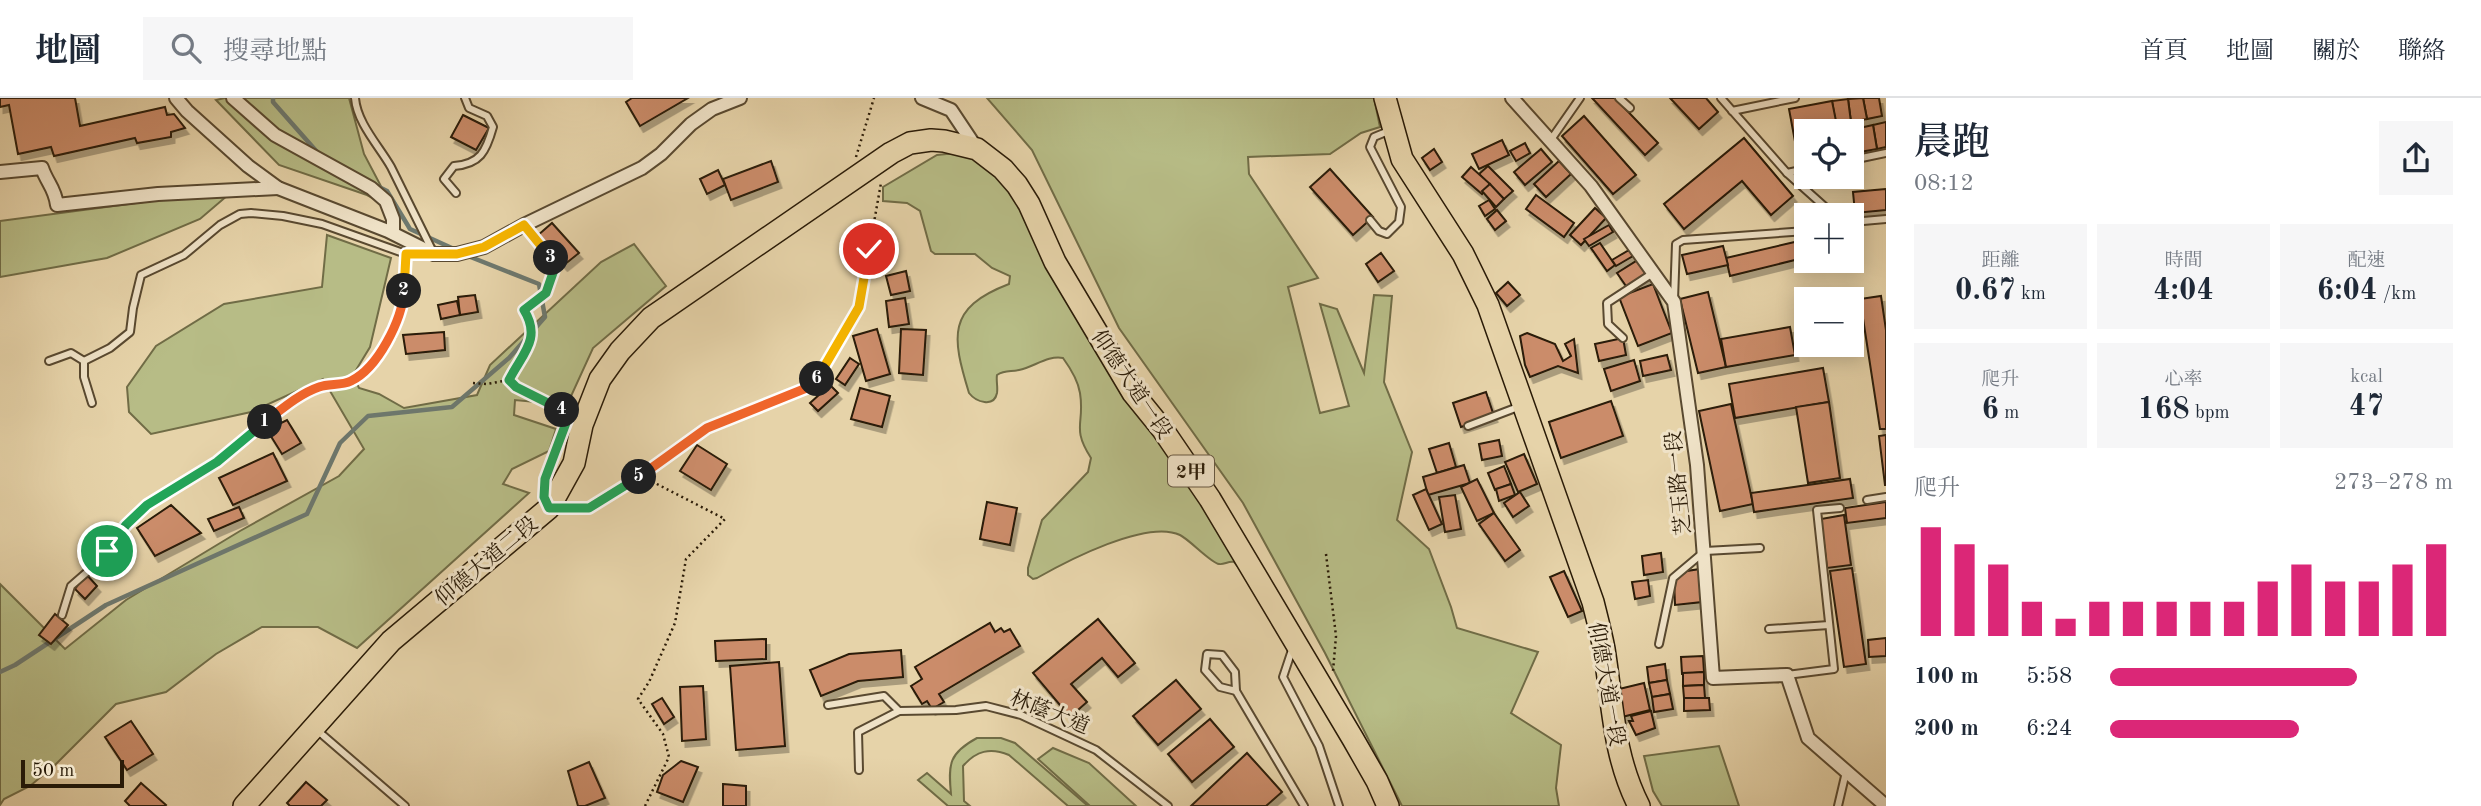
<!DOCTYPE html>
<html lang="zh-TW">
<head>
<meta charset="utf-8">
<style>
	:root { --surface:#fff; --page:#f6f6f7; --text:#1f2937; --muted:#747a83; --line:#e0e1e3; --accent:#db2777 }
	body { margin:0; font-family:"Old Standard TT","Noto Serif TC",serif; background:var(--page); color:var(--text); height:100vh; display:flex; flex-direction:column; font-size:26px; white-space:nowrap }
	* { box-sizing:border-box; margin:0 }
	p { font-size:23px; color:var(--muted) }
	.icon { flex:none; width:38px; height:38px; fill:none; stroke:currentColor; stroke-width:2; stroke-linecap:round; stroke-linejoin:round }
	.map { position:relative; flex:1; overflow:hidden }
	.panel { display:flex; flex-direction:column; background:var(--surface); width:595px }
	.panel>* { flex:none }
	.controls { position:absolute; left:1794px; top:21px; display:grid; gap:14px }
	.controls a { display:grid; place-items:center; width:70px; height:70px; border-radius:0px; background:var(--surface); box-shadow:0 4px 18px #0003; font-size:35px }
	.scale { position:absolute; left:21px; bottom:18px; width:103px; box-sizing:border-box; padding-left:7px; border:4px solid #2a1b07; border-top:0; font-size:19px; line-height:24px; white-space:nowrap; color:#2a1b07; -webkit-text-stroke:5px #efe2c7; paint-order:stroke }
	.pin { position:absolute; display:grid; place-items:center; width:60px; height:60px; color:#fff; margin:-30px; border:4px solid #fff; border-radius:50%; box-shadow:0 2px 7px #0007 }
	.km { position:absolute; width:35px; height:35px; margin:-18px; border-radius:50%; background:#222; color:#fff; font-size:19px; line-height:35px; text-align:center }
	.round { display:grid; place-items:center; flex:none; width:74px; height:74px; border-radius:0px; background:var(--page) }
	.overview { display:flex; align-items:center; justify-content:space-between; height:119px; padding:0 28px }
	h1 { font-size:38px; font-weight:600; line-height:52px }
	.metrics { display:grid; grid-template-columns:repeat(3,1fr); gap:10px; height:119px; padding:7px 28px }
	.metrics div { display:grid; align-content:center; border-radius:0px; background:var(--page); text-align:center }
	.metrics b { font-size:30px; font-weight:600 }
	.metrics small { font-size:19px; font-weight:400 }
	.metrics p { font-size:19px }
	.chart { height:196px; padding:14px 28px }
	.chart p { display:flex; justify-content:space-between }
	.chart svg { width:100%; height:126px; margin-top:7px; stroke:var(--accent); stroke-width:6 }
	ul { padding:0 28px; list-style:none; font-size:23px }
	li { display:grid; grid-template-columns:112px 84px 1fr; align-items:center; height:52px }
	li i { height:18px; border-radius:9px; background:var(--accent) }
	header { display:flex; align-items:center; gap:42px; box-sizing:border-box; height:98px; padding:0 35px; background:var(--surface); border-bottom:2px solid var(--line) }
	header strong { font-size:33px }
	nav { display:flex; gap:38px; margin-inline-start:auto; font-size:24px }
	.search { width:490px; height:63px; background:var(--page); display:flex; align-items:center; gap:18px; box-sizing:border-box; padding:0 24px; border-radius:0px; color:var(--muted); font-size:26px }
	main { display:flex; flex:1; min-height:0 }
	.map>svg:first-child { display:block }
</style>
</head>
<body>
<header>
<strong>地圖</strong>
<div class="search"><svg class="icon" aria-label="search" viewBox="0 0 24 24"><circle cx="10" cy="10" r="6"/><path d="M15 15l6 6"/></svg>搜尋地點</div>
<nav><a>首頁</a><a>地圖</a><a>關於</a><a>聯絡</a></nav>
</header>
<main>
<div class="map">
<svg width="1886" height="708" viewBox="0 0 1886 708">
	<defs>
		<filter id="shadow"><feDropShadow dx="3.5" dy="6" stdDeviation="0" flood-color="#0004"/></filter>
	</defs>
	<rect width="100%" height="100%" fill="#e6d3a9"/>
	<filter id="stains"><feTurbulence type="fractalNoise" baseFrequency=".00286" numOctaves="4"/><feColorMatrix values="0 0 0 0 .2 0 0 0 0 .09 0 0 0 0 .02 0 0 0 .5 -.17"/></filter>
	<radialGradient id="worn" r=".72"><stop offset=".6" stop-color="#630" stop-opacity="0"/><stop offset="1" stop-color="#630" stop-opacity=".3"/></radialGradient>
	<g fill="#b7bc86" stroke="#706c46" stroke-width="2">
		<path d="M225,0H349L364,56L393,111L367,97L279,67L216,2Z"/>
		<path d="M987,0H1374L1380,29L1361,35L1330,56L1248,59L1249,76L1318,180L1288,189L1320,315L1349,308L1320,206L1337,211L1364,275L1374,197L1392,198L1384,284L1412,354L1397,422L1429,451L1451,509L1457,530L1538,554L1511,615L1561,647L1556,690L1559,708H1402L1325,555L1243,405L1119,230L1032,52Z"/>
		<path d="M966,54L1011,85L1204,396L1242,474L1234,464C1228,463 1224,467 1219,466C1211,465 1190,442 1180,437C1147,421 1067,463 1037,480L1033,481L1028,477V470L1042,422L1088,374L1091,360C1071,329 1085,326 1080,295C1078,282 1071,271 1063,260C1048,257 1034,269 1019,272C1011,274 1005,272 997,277C996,283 998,289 997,295C994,310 976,304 969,295C952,239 946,210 1009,186L1010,178L992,170L975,156H935L931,153L920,113L907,105L883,103V89L937,57Z"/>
		<path d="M228,97L200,121L107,160L0,179V123L159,102Z"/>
		<path d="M327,137L391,160L370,249L353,277L359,290L379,296L404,310L477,297L490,267L601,164L634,146L666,188L593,250L567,307L515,302L514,317L556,331L549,353L512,371L503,386L529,395L357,550L318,529H262L216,556L166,594L116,606L55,667L30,688L4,701L0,707V486L65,551L126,502L240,433L339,378L364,351L323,281L251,314L151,336L129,314L127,289L156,248L224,206L322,189Z"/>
		<path d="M977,640H1001L1015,645L1088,708H1068L1009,657C990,649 976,653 963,668L964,703L970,708H948L918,682L927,675L951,696C948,666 949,655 977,640Z"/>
		<path d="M1719,648L1739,708H1662L1653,693L1644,658Z"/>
		<path d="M1053,650L1089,665L1136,708H1090L1038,661Z"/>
	</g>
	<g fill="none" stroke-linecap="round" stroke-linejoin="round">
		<g stroke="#6d786e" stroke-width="4.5">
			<path d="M273,0V4L318,55"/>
			<path d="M377,88L387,93L410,131L454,151"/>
			<path d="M0,574L15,567L106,507L307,416L340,345L368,318L452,309L509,260L545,219L539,186L468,158"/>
		</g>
	</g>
	<g fill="#cb8c6a" stroke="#2a1b07" stroke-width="2" filter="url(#shadow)">
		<path d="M0,0H75L80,28L165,9L167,17L174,16L185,30L171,34V39L137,45L135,40L54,58L51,49L18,56L9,7L0,9Z"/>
		<path d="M632,0H688L640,28L626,4Z"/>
		<path d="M1592,0H1615L1658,45L1645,57Z"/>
		<path d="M1670,0H1706L1718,14L1699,31Z"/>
		<path d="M1863,0H1879L1882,18L1867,21Z"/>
		<path d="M1863,0L1867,21L1851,24L1848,1Z"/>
		<path d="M1848,1L1851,24L1836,27L1832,3Z"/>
		<path d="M1832,3L1838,33H1806V64L1799,65L1789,11Z"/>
		<path d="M463,17L489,30L476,52L451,39Z"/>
		<path d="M1584,18L1636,77L1613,96L1562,38Z"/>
		<path d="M1886,24V49L1877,51L1873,27Z"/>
		<path d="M1873,27L1877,51L1860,54L1855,31Z"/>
		<path d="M1855,31L1860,54L1852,56V33H1843Z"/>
		<path d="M1744,40L1793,98L1771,117L1742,83L1684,131L1664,106Z"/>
		<path d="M1502,42L1509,57L1479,71L1472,56Z"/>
		<path d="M1525,45L1530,55L1516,63L1510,53Z"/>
		<path d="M1434,51L1442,64L1430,72L1422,60Z"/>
		<path d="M1541,51L1552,64L1525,87L1514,74Z"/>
		<path d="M771,63L778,84L731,102L723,81Z"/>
		<path d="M1559,63L1571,76L1546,99L1534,86Z"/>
		<path d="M1488,68L1513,93L1504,101L1479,76Z"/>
		<path d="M1471,69L1490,86L1482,96L1462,79Z"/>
		<path d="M1330,71L1373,119L1353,137L1310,89Z"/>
		<path d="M718,72L725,87L707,96L700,81Z"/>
		<path d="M1490,86L1504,101L1496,109L1482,93Z"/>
		<path d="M1886,91V112L1855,115L1853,94Z"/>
		<path d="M1536,97L1574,125L1564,139L1526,111Z"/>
		<path d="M1489,102L1495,111L1485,118L1479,108Z"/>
		<path d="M1595,110L1606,120L1581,147L1570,137Z"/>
		<path d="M1497,112L1506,123L1495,132L1487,121Z"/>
		<path d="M552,125L579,155L564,167L537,138Z"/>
		<path d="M1609,127L1613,134L1589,148L1584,141Z"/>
		<path d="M1799,143L1803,160L1730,178L1726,160Z"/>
		<path d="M1600,145L1615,167L1607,173L1591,150Z"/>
		<path d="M1723,148L1728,167L1687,176L1682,157Z"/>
		<path d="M1629,152L1633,158L1616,168L1612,162Z"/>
		<path d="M1381,155L1394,173L1378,184L1366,166Z"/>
		<path d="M1641,160L1651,176L1628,191L1617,175Z"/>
		<path d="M906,173L910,193L891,197L886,178Z"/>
		<path d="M1508,184L1520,197L1507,208L1496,195Z"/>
		<path d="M1653,186L1672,235L1638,248L1619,199Z"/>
		<path d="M1708,194L1726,269L1698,275L1680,201Z"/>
		<path d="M475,197L478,214L460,217L458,199Z"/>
		<path d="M1881,198L1886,232V331H1880L1860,201Z"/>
		<path d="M905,200L909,226L889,229L886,203Z"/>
		<path d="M457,203L460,217L441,221L438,207Z"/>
		<path d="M1790,229L1795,257L1726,269L1721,241Z"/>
		<path d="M877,231L890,276L866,283L853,238Z"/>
		<path d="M901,231L926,232L923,277L899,275Z"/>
		<path d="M444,234L445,252L406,256L403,237Z"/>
		<path d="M1527,235L1555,246L1563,263L1571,258L1565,246L1574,241L1578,275L1558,268L1530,279L1525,267L1520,238Z"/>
		<path d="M1623,240L1626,257L1599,263L1595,246Z"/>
		<path d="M1667,257L1671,272L1643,278L1640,263Z"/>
		<path d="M850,260L859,266L845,287L836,281Z"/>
		<path d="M1634,262L1640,283L1611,293L1604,271Z"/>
		<path d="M1823,270L1829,304L1735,320L1729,286Z"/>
		<path d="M830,287L838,295L818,313L810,305Z"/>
		<path d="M860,290L890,298L882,329L851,321Z"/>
		<path d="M1486,294L1494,318L1461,329L1453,305Z"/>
		<path d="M1611,303L1623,338L1561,360L1549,324Z"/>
		<path d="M1829,304L1840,380L1808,385L1796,309Z"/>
		<path d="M1731,306L1753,406L1720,413L1699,313Z"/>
		<path d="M287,322L301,345L282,356L267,332Z"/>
		<path d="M1886,337V387H1885L1879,338Z"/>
		<path d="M1499,342L1502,358L1482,362L1479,346Z"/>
		<path d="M1449,345L1456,369L1437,375L1429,351Z"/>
		<path d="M697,347L727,366L711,392L680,373Z"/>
		<path d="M273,355L287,383L233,407L219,380Z"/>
		<path d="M1524,356L1537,386L1518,394L1505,364Z"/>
		<path d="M1464,367L1470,385L1428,397L1423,379Z"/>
		<path d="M1504,368L1511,386L1495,392L1488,375Z"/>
		<path d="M1477,381L1494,415L1477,423L1461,389Z"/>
		<path d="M1850,381L1853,400L1754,414L1751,395Z"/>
		<path d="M1511,386L1515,397L1499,403L1496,391Z"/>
		<path d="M1426,391L1442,426L1429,432L1413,397Z"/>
		<path d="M1520,394L1529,408L1513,419L1504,405Z"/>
		<path d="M1455,397L1461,431L1445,434L1439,399Z"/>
		<path d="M987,404L1017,410L1010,447L980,441Z"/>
		<path d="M1886,404V420L1847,425L1845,410Z"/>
		<path d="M171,407L201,435L155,458L137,430Z"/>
		<path d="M239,409L244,420L214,433L208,421Z"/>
		<path d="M1494,415L1520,452L1505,463L1479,426Z"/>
		<path d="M1844,417L1851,467L1827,470L1821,421Z"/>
		<path d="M1661,455L1663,474L1644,477L1642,458Z"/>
		<path d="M1852,470L1866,566L1844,569L1830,473Z"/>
		<path d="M1700,471L1702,504L1675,507L1674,482L1687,473Z"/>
		<path d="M1564,473L1582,513L1568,519L1550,479Z"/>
		<path d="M86,476L97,488L85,501L75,491Z"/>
		<path d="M1648,482L1650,498L1635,501L1632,484Z"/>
		<path d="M55,516L68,527L51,546L39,537Z"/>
		<path d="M1098,521L1135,565L1118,579L1102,560L1071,586L1087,604L1070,619L1033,575Z"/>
		<path d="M990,525L995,534L1001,530L1004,534L1010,531L1020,548L939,596L944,604L932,611L927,603L922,606L911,588L922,581L915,569Z"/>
		<path d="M1886,540V558L1869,559L1868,542Z"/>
		<path d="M766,541V561L716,563L715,543Z"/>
		<path d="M901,552L903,579L858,583L821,598L810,572L849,556Z"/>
		<path d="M1703,558L1704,574L1682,576L1681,559Z"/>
		<path d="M779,564L785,648L736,652L730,568Z"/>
		<path d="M1665,566L1667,582L1649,585L1647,569Z"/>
		<path d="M1704,574V587L1683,588V575Z"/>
		<path d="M1176,582L1201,611L1158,647L1133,618Z"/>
		<path d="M1667,582L1670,596L1652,599L1649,585Z"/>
		<path d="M1644,585L1650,612L1622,619L1615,592Z"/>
		<path d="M1704,587L1705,600H1684L1683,588Z"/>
		<path d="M703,588L706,641L682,643L680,589Z"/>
		<path d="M1670,596L1673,611L1654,614L1652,599Z"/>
		<path d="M662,600L674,619L664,626L652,606Z"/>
		<path d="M1684,600H1709L1710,612L1684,613Z"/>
		<path d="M1651,613L1655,630L1636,637L1629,623H1633L1631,618Z"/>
		<path d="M1210,621L1234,649L1192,684L1168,656Z"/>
		<path d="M131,623L153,656L127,672L105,639Z"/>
		<path d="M1247,655L1282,694L1266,708H1191Z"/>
		<path d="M681,663L698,669L683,704L657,694L663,677Z"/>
		<path d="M589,664L605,700L585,708H578L568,673Z"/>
		<path d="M306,684L327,702L321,708H290L287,705Z"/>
		<path d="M141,685L166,707L165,708H130L125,703Z"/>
		<path d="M723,686L746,688V708H723Z"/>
	</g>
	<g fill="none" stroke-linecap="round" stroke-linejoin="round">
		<g stroke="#594930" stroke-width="10">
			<g id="lane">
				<path d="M355,0C357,25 379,48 391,69C405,97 419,126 433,154"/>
				<path d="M1619,0L1630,10"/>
				<path d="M1721,0L1787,75L1834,117"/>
				<path d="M1732,13L1795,0"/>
				<path d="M1550,43L1580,0"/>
				<path d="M1852,62L1886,55"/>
				<path d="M1787,75L1806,71"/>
				<path d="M456,95L444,81L454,68C480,66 486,54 493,29L487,18L469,10L465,0"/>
				<path d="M1370,122L1379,133L1387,136L1399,124L1401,109L1370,49L1374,39L1391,32"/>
				<path d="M1852,124L1886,121"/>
				<path d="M1674,202L1676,146L1683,142L1806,133"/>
				<path d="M1623,240L1608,226L1607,205L1653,175"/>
				<path d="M49,263L71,255L84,263"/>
				<path d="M84,263L110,250L130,234L133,210L141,177L184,157L220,127L240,116L251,115L283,118L322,126L406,156H425"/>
				<path d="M84,263V279L92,305"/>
				<path d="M1468,328L1518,309"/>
				<path d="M1867,402L1886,399"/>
				<path d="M554,410H589L642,378L707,330L726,324"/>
				<path d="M62,517L71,488L94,468L126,427L147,407L217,364L292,303L321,287H338L351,283L364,274L392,238L403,208L406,156"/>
				<path d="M1769,531L1829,527"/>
				<path d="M1659,546L1673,480L1705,453L1760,450"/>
				<path d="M1292,552L1283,579L1319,648L1339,708"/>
				<path d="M1207,556L1222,557L1235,574L1236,593L1220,589L1205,572Z"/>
				<path d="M1787,577L1834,571L1817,412L1840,410"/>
				<path d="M1236,593L1304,708"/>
				<path d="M828,607L884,598L899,613"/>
				<path d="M318,633L405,708"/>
				<path d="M859,672L858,634L899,613L956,612L986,608L1021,617L1096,652L1168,708"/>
				<path d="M1838,708L1846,674"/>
			</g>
		</g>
		<g stroke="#594930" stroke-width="16">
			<g id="street">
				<path d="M176,0L187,13L248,68L278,90L388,133L434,156H457L484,149L524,127L642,70L661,56L691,26L712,11L740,0"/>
				<path d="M233,0L275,37L371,90L386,103L393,121V135"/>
				<path d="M922,0L951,12L977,51"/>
				<path d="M1512,0L1591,88L1674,204L1697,367L1713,580L1787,577L1808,640L1886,708"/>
				<path d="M0,74L42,70C47,85 55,90 57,107L158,96L278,90"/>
			</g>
		</g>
		<g stroke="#2a1b07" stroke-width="24">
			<g id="primary">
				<path d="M1385,0L1402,61L1463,156L1488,207L1593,504C1597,520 1601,535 1604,551C1613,607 1613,657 1639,708"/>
				<path d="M244,708L391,543L549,410L574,365L582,327L600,281L620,253L651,220L891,55L910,45L931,42L944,43L977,51L1003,71L1017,87L1029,106L1055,164L1133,295L1163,332L1210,401L1353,641L1377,683L1388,708"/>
			</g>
		</g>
		<g stroke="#2a1b07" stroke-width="2.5" stroke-dasharray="2 3.5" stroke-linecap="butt">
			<path d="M856,59L874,0"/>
			<path d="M531,135L556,166L546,195L524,212C542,241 522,256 509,282C525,298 551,303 568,317"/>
			<path d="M473,285L487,286L509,282"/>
			<path d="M736,320L814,287L859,209L881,85"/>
			<path d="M548,373L561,340"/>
			<path d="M1326,456L1336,538L1333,573"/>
			<path d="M645,708L669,659L663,636L638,601L649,584L675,525L686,461L725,421L651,383"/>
		</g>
		<use href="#lane" stroke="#efe2c7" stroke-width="6"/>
		<use href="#street" stroke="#efe2c7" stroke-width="12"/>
		<use href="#primary" stroke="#e6d3a9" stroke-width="21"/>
	</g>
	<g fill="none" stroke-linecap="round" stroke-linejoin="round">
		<g stroke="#fff" stroke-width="14">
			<path id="split-1" d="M107,453L126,427L147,407L217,364L265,324"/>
		</g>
		<g stroke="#fff" stroke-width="14">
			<path id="split-2" d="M265,324C282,311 299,296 319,289C329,285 341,288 351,283C378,270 402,222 404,193"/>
		</g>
		<g stroke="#fff" stroke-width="14">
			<path id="split-3" d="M404,193L406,156H457L484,149L524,127L551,160"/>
		</g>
		<g stroke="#fff" stroke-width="14">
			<path id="split-4" d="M551,160L556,166L546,195L524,212C542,241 522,256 509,282L516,289L562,312"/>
		</g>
		<g stroke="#fff" stroke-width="14">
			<path id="split-5" d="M562,312L569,317L545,381L544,399L549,410H589L639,379"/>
		</g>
		<g stroke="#fff" stroke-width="14">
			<path id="split-6" d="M639,379L707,330L814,287L817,281"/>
		</g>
		<g stroke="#fff" stroke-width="14">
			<path id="split-7" d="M817,281L859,209L869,151"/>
		</g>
		<use href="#split-1" stroke="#22a559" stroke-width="9"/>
		<use href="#split-2" stroke="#f0652b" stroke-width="9"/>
		<use href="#split-3" stroke="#f5b400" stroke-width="9"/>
		<use href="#split-4" stroke="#22a559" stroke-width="9"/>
		<use href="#split-5" stroke="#22a559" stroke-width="9"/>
		<use href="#split-6" stroke="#f0652b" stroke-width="9"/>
		<use href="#split-7" stroke="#f5b400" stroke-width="9"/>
	</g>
	<g text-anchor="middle" stroke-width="6" stroke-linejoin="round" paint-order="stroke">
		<rect fill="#efe2c7" stroke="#655741" stroke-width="2" x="1168" y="357.5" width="46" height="31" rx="5"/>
		<g font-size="19" font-weight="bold" fill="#2a1b07">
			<text x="1191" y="380">2甲</text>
		</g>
		<g font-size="21" fill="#2a1b07" stroke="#efe2c7">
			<text transform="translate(1132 286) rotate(56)" y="7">仰德大道一段</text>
			<text transform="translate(1678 385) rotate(-96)" y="7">芝玉路一段</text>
			<text transform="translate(486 463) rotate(-40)" y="7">仰德大道二段</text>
			<text transform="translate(1607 586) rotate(80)" y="7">仰德大道一段</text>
			<text transform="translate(1050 614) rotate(22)" y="7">林蔭大道</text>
		</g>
	</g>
	<rect width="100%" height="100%" filter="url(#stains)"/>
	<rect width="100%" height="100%" fill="url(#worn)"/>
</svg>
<div class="controls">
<a><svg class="icon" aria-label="locate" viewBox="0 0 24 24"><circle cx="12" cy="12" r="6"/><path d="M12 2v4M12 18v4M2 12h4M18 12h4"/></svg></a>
<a>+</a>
<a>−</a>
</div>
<div class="scale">50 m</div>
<div class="pin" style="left:107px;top:453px;background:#1e9e55"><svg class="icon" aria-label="arrive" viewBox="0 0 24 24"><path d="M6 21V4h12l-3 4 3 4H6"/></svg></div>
<div class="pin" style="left:869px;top:151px;background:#d93025"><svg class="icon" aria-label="check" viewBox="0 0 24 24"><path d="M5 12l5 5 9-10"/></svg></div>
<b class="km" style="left:265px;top:324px">1</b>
<b class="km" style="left:404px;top:193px">2</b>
<b class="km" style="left:551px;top:160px">3</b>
<b class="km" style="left:562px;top:312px">4</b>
<b class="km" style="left:639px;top:379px">5</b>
<b class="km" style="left:817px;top:281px">6</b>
</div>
<section class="panel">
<div class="overview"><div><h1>晨跑</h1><p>08:12</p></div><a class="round"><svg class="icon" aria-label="share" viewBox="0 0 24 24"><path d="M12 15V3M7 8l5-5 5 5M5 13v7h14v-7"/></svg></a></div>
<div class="metrics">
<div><p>距離</p><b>0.67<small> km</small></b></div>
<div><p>時間</p><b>4:04</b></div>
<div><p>配速</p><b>6:04<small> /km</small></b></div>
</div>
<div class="metrics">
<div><p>爬升</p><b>6<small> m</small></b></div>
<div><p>心率</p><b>168<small> bpm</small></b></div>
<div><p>kcal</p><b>47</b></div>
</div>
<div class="chart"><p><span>爬升</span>273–278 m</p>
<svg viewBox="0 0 160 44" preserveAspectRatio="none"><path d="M5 44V6M15 44V12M25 44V19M35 44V32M45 44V38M55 44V32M65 44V32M75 44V32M85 44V32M95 44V32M105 44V25M115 44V19M125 44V25M135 44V25M145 44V19M155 44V12"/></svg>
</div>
<ul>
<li><b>100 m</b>5:58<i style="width:72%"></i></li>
<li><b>200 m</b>6:24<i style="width:55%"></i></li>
</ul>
</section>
</main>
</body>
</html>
